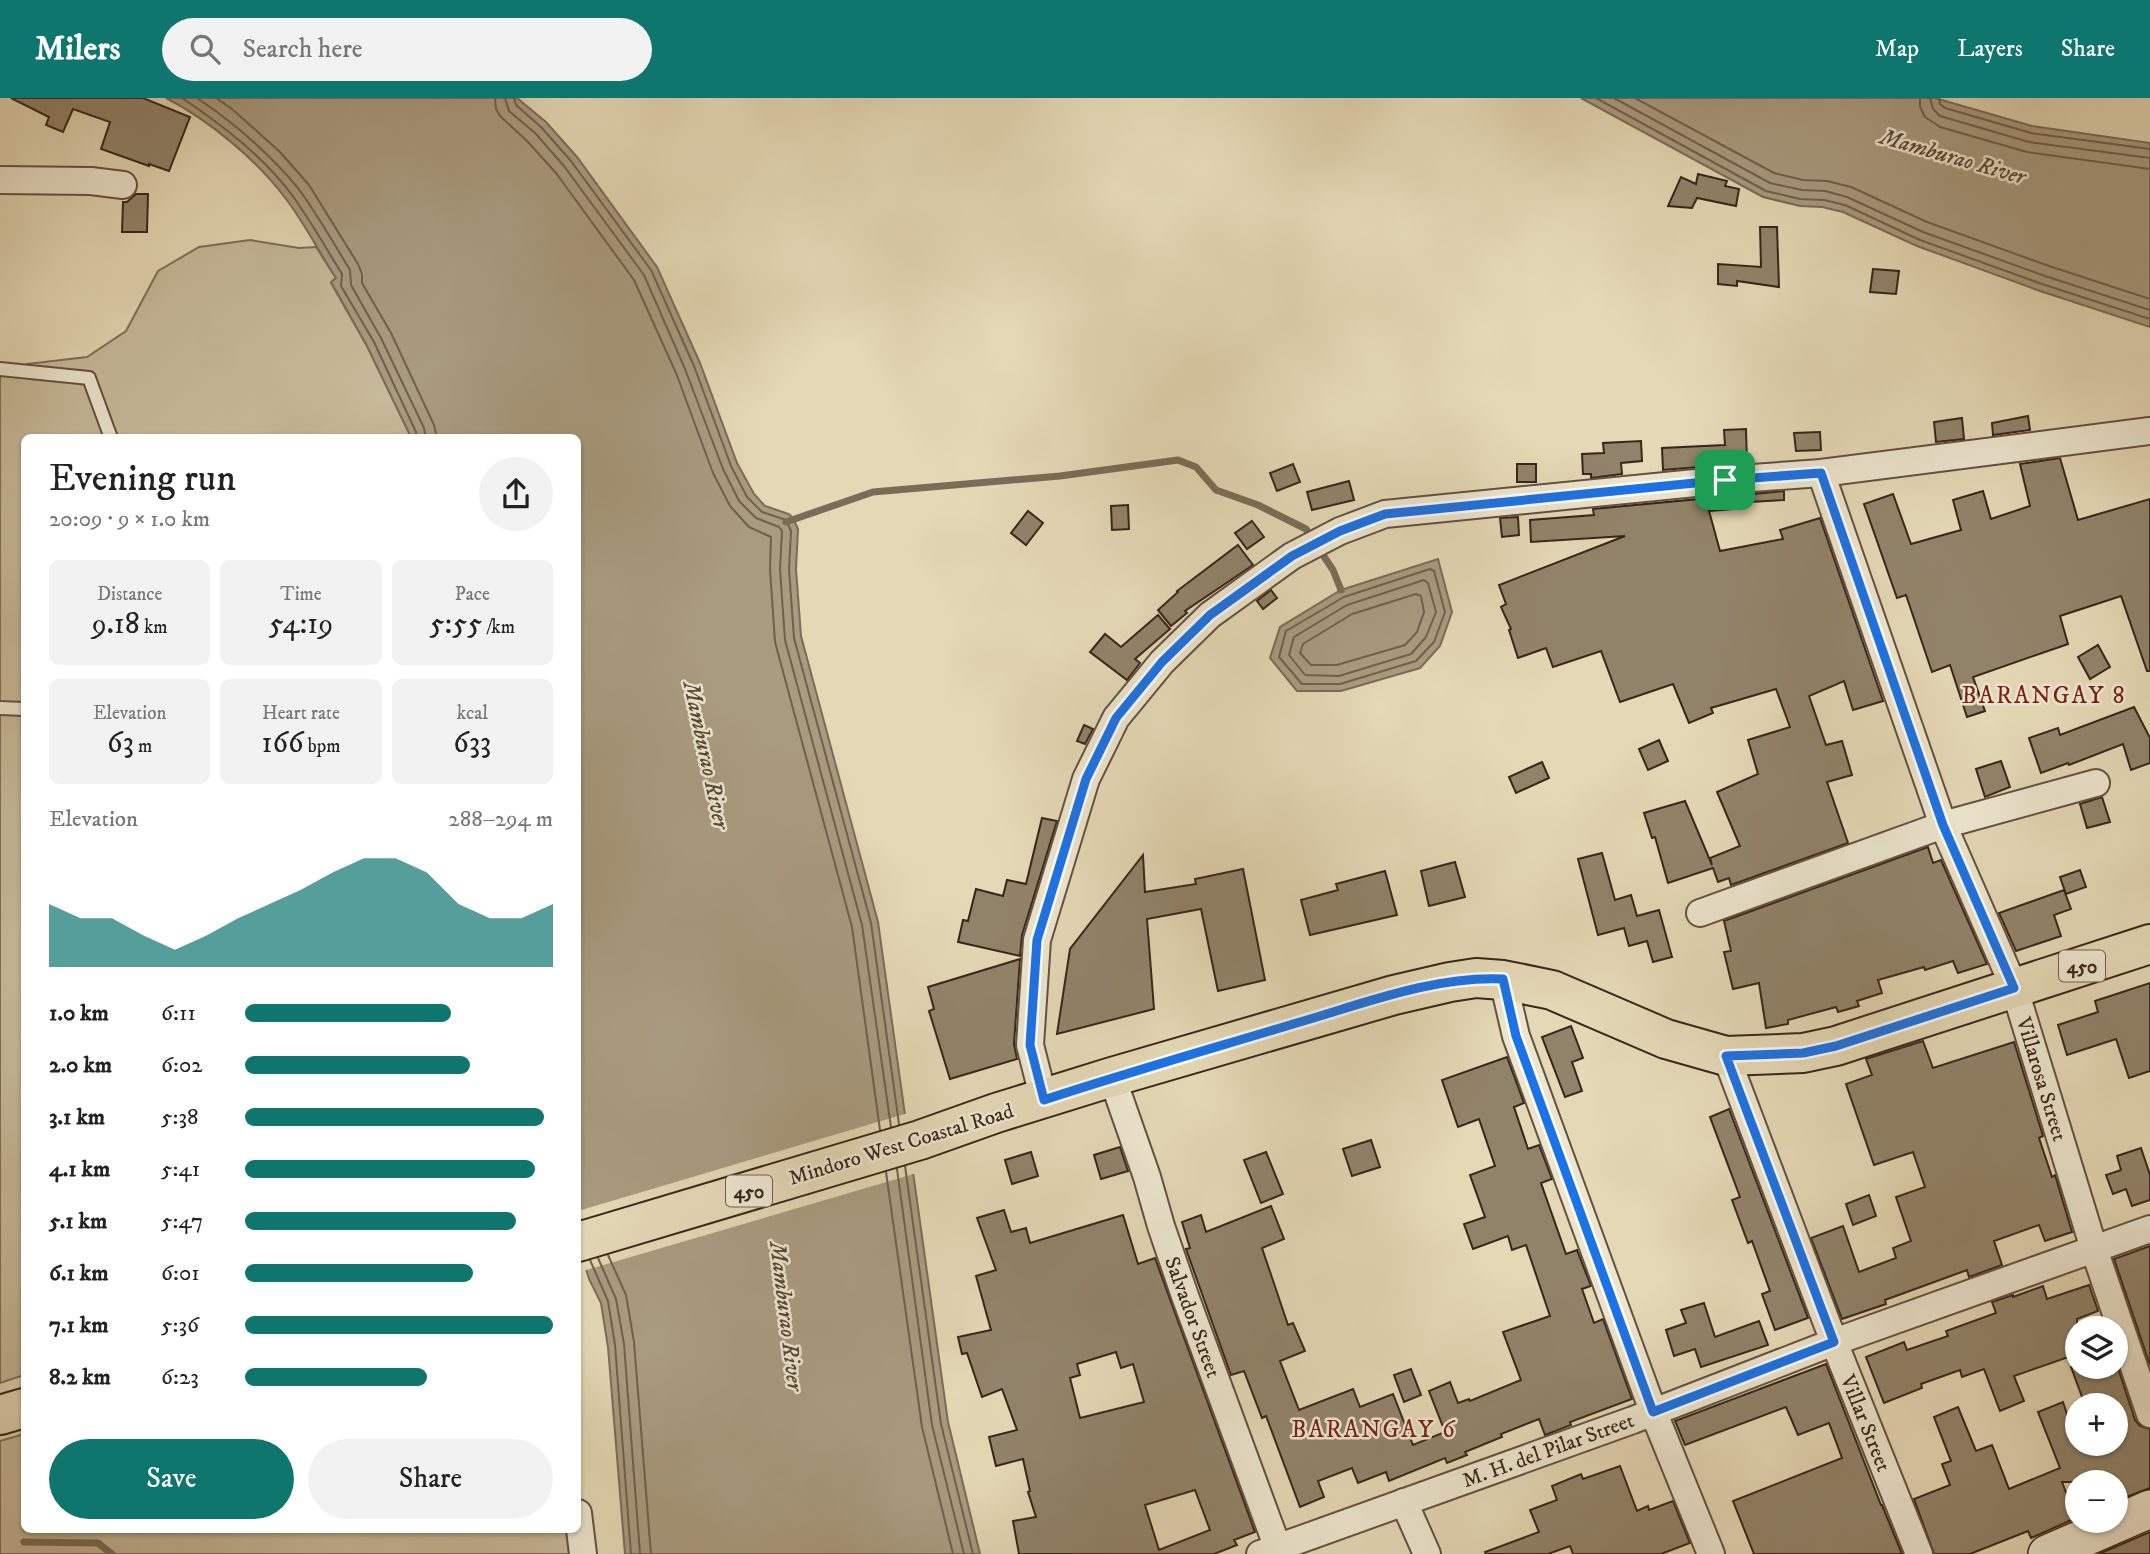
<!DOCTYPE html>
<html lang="en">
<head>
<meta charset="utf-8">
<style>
	:root { --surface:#fff; --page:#f2f2f2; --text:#222; --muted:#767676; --accent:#0f766e }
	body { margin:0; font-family:"IM FELL DW Pica",serif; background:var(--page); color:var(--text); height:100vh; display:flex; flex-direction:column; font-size:26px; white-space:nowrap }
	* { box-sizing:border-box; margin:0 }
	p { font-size:23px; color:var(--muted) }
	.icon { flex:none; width:38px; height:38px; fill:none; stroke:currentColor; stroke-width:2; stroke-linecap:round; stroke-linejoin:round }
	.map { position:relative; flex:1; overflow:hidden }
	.sheet { position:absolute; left:21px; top:336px; width:560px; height:1099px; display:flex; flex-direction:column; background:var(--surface); border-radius:10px; box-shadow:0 2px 5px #0004 }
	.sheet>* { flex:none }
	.fabs { position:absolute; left:2065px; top:1218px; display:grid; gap:14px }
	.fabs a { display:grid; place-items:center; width:63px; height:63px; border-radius:50%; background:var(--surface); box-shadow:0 2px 5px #0004; font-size:35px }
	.pin { position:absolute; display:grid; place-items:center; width:60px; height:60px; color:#fff; margin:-30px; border-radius:14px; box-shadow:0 4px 10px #0006 }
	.round { display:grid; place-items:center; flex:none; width:74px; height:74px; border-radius:37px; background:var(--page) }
	.head { display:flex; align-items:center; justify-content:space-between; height:119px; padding:0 28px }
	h1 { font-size:38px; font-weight:600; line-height:52px }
	.metrics { display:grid; grid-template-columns:repeat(3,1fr); gap:10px; height:119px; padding:7px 28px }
	.metrics div { display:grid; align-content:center; border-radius:10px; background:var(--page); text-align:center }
	.metrics b { font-size:30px; font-weight:600 }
	.metrics small { font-size:19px; font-weight:400 }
	.metrics p { font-size:19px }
	.chart { height:196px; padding:14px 28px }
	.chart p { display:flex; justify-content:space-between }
	.chart svg { width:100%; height:126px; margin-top:7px; fill:var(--accent); opacity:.7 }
	.cta { display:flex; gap:14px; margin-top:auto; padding:14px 28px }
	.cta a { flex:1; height:80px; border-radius:42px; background:var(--accent); color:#fff; font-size:28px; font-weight:600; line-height:80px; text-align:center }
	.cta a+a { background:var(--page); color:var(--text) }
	ul { padding:0 28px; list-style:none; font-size:23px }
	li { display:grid; grid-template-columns:112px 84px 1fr; align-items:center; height:52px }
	li i { height:18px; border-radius:9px; background:var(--accent) }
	header { display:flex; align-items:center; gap:42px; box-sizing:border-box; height:98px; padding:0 35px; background:var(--accent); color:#fff }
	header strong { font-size:33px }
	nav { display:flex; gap:38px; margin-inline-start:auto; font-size:24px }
	.search { width:490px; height:63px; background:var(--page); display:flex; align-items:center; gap:18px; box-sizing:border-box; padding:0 24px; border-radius:38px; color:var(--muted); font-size:26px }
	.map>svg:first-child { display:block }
</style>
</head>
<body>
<header>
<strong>Milers</strong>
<div class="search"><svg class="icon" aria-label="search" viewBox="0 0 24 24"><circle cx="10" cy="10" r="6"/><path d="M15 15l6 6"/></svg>Search here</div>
<nav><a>Map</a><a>Layers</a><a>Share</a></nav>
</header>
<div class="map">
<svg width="2150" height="1456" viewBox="0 0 2150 1456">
	<rect width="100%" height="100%" fill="#e4d8b5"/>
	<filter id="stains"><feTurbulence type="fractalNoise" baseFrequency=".00286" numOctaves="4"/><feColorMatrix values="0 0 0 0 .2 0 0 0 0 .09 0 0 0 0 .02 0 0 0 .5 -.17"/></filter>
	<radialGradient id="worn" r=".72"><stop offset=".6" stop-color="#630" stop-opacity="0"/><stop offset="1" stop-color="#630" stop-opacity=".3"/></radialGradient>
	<g fill="#c7ba9a" stroke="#7f705a" stroke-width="2">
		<path d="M250,142L299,150L316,149L336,180L331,185L367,248L411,339L24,340V1277L0,1285V279L27,266L87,259L126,233L158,173L199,149Z"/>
		<path d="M24,1336V1432H567L571,1456H0V1343Z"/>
	</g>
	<g fill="#a99b80" stroke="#7b6c57" stroke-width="2">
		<path d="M166,0H517L546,24L577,59L657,169L700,265L737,365L754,396L765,408L789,416L793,420L798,431L796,471L801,538L878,824L948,1324L980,1456H625L608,1249L601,1205L589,1181L578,1144V340L411,339L367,248L331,184L336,180C319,154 305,126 286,101C257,62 209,22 166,0Z"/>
		<path d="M1581,0H1935L2032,28L2150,45V229L2040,193L1917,148L1843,114L1822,109L1800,108L1763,99Z"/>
		<path d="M1438,461L1452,514L1440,548L1420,570L1341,593H1297L1270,560L1280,529L1341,492Z"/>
	</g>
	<path fill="#e4d8b5" d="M908,1015L917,1075L583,1173L578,1159V1113Z"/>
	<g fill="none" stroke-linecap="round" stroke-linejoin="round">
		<g stroke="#70604c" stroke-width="2">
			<path d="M182,0C222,27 263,58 292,97C310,122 326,150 342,176L341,188L374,244L416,334L417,340"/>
			<path d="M197,0C234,25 269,55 298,90C315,113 335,147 350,172L351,187L381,240L424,330L426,340"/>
			<path d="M216,0L232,11L280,54L309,87L358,166L362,176V185L391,235L434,327L437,340"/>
			<path d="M495,0L496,11L500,18L527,43L556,75L634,182L676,275L713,375L730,408L749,429L771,439L770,471L775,544L852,829L880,1032"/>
			<path d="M505,0L509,13L535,35L564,68L644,177L685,271L723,371L739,403L756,420L779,429L782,433L780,471L785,542L862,827L891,1029"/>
			<path d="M514,0L516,7L541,29L571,63L651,172L694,268L731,368L747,399L762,414L786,422L791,433L789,471L794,540L871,825L899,1026"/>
			<path d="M1596,0L1766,93L1800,101L1824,102L1845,107L1920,142L2042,186L2150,221"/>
			<path d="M1614,0L1770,85L1802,92L1825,93L1847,99L1923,134L2045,178L2150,212"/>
			<path d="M1635,0L1774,75L1803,82L1827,83L1851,89L1927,124L2049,168L2150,201"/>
			<path d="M1920,0V9L1925,19L1940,29L2027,54L2150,71"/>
			<path d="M1930,0L1933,11L1940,18L2029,44L2150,60"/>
			<path d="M1939,0L1940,6L1945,10L2031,35L2150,51"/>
			<path d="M1430,471L1434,473L1445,514L1434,544L1416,563L1340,586H1302L1279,559L1286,533L1344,499Z"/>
			<path d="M1424,482L1428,485L1436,514L1426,539L1411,556L1339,578L1305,577L1289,557L1294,539L1347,507Z"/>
			<path d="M1416,496L1421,498L1424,514L1417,534L1405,547L1337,567H1311L1300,555L1303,546L1352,516Z"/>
			<path d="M905,1068L941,1326L973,1456"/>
			<path d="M897,1071L932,1327L964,1456"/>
			<path d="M886,1074L922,1329L953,1456"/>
			<path d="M608,1157L626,1197L634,1244L651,1456"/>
			<path d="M598,1160L616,1201L624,1246L640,1456"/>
			<path d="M590,1162L608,1203L615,1247L631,1456"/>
		</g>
		<g stroke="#7b6c57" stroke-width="7">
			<path d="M786,424L873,394L1060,378L1178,362L1196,369L1216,392L1258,407L1306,431L1312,441"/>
			<path d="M1319,451L1333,472L1341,492"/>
			<path d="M24,1444L98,1445L112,1456"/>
		</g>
	</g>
	<g fill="#91836a" stroke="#372619" stroke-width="2" fill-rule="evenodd">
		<path d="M11,0H143L190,19L169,73L149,66V68L101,51L110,24L73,11L63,34L46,27L49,19Z"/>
		<path d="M1698,76L1727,83L1725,88L1739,91L1736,108L1697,100L1692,110L1668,108L1681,79L1696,86Z"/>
		<path d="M136,96H148L147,134H122L123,104H127Z"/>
		<path d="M1760,129H1777L1779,189L1737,183V188L1718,186V166L1761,169Z"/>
		<path d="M1873,171L1899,173L1896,196L1870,194Z"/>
		<path d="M2028,318L2030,332L1993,337L1992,325Z"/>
		<path d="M1962,320L1964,341L1936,344L1934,324Z"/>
		<path d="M1746,331L1747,365L1663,372L1662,350L1725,347L1724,332Z"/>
		<path d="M1820,334L1821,352L1796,353L1794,335Z"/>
		<path d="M1641,343L1642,363L1621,365L1622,376L1591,380V376H1583L1582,356L1604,355L1603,345Z"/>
		<path d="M2060,360L2078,422L2150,401V573H2147L2121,498L2060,518L2068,546L1973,579L1985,613L1967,619L1950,567L1932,574L1906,497L1897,500L1864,406L1893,396L1911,446L1961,432L1953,402L1983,393L1991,421L2030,408L2020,366Z"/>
		<path d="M1293,366L1300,384L1277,393L1270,375Z"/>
		<rect x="1517" y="366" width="19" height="18"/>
		<path d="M1349,383L1354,402L1312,412L1307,394Z"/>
		<path d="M1784,393V402L1733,405V411L1709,413L1720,453L1783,441L1780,432L1820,420L1883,603L1853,612L1844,583L1809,598L1826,647L1842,643L1852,677L1827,684L1848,745L1731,787L1729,780L1718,784L1713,770L1668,785L1655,739L1652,740L1644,715L1685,703L1712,767L1710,760L1740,748L1717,694L1758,676L1748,642L1790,629L1776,591L1711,610L1713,615L1689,625L1673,586L1620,604L1601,553L1553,569L1546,550L1518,560L1509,532L1511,531L1501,509L1506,506L1499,487L1625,438L1531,444L1530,422L1594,417L1593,411Z"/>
		<path d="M1128,407L1129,431L1112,432L1111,408Z"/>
		<path d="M1028,413L1043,425L1026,447L1011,435Z"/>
		<path d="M1518,419L1519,437L1502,439L1500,420Z"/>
		<path d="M1252,423L1264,439L1247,451L1235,435Z"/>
		<path d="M1238,447L1253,467L1185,513L1187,515L1171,528L1158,512L1178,494L1177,493Z"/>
		<path d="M1271,492L1277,500L1263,511L1257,503Z"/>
		<path d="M1158,517L1170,531L1135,561L1140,565L1127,582L1090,554L1105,536L1121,549Z"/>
		<path d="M2098,547L2110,569L2090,581L2078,559Z"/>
		<path d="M2134,609L2150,640V665L2131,672L2123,646L2069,667L2068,665L2041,675L2029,640L2058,630L2060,637Z"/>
		<path d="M1084,627L1093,631L1085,646L1077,643Z"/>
		<path d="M1659,642L1668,663L1648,672L1639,651Z"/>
		<path d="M2001,663L2010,689L1985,699L1976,671Z"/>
		<path d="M1542,664L1549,680L1516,695L1509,679Z"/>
		<path d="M2102,699L2110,724L2087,730L2080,706Z"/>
		<path d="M1042,720L1057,723L1022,837L1020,858L958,844L963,822L968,823L976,791L1003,798L1007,782L1026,786Z"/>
		<path d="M1928,749L1933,765L1941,762L1987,866L1958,875L1953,863L1925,872L1924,869L1878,882L1882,895L1857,903L1859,908L1838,914L1836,909L1788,922V926L1766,930L1759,885L1733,891L1724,854L1731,853L1724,823Z"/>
		<path d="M1602,755L1615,802L1631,797L1637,818L1659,812L1672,859L1653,864L1647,843L1629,848L1624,830L1598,837L1578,761Z"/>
		<path d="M1143,757L1145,794L1196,786L1195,781L1243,771L1265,882L1218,893L1201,811L1147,821L1154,911L1057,936L1070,851Z"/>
		<path d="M1455,764L1465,799L1429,808L1421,773Z"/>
		<path d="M2080,772L2086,789L2066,796L2060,779Z"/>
		<path d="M1385,773L1397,817L1310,837L1301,802L1338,792L1336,786Z"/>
		<path d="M2064,792L2071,811L2054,817L2061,838L2016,853L1999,815Z"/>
		<path d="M1020,861L1014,946L1017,961L950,981L929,913L934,911L928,889Z"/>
		<path d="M2150,885V973L2129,980L2116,941L2067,957L2058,927L2098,914L2095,903Z"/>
		<path d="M1571,928L1583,960L1572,964L1582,993L1565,999L1542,939Z"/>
		<path d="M1923,943L1933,970L2014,944L2043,1038L2039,1040L2052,1079L2055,1077L2072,1134L2045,1143L2039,1127L1994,1143L2002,1167L1969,1179L1967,1172L1885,1202L1886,1206L1842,1221L1811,1140L1843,1128L1859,1174L1896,1160L1893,1150L1911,1143L1896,1099L1925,1089L1913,1054L1874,1067L1846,986L1872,977L1866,961Z"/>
		<path d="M1507,959L1524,1005L1514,1009L1528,1051L1539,1047L1552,1081L1541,1085L1566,1156L1577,1152L1591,1188L1582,1191L1594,1225L1603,1221L1632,1301L1570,1324L1571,1327L1545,1337L1539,1321L1501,1336L1502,1339L1465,1354L1467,1357L1447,1365L1445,1360L1389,1383L1386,1374L1358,1385L1352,1370L1318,1383L1324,1399L1300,1409L1266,1318L1262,1320L1244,1273L1231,1277L1186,1151L1190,1150L1182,1124L1201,1117L1206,1134L1271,1108L1284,1141L1262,1150L1288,1227L1293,1225L1305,1253L1280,1263L1299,1312L1353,1291L1360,1309L1393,1296L1413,1347L1445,1334L1429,1293L1450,1284L1458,1305L1469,1301L1470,1303L1521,1282L1503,1234L1550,1218L1526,1147L1512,1152L1508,1138L1473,1151L1464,1126L1485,1119L1470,1077L1495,1068L1479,1021L1458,1029L1442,982Z"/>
		<path d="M1729,1011L1808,1220L1775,1232L1762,1196L1770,1193L1752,1143L1748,1145L1732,1102L1740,1099L1710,1019Z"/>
		<path d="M1371,1042L1380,1069L1352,1078L1343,1051Z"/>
		<path d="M1120,1049L1128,1073L1101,1081L1094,1057Z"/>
		<path d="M2141,1050L2150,1077V1102L2132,1108L2126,1091L2113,1096L2106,1077L2121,1072L2117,1058Z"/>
		<path d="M1031,1054L1038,1078L1012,1086L1005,1062Z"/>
		<path d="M1266,1054L1283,1096L1261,1105L1244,1062Z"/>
		<path d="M1869,1097L1876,1118L1853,1127L1846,1106Z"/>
		<path d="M1004,1112L1011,1134L1026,1130L1030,1145L1123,1117L1138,1166L1155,1160L1255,1434L1234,1442L1237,1447L1214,1456H1019L1013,1423L1036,1419L1028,1394L1030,1393L1023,1361L996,1368L989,1339L1017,1332L1002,1291L982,1299L967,1255L962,1256L958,1239L991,1232L976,1178L996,1172L977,1120ZM1116,1254L1121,1270L1133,1266L1144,1304L1080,1320L1070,1280L1080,1277L1077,1266ZM1195,1392L1210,1432L1159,1452L1145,1407Z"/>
		<path d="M2150,1148V1267L2114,1161Z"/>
		<path d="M2089,1187L2098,1213L2077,1221V1256L2014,1278L2024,1303L2000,1313L1984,1271L1962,1279L1960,1272L1921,1286L1922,1290L1884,1305L1866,1259L1904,1244L1907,1252L1948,1238L1946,1233L1996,1215L1992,1204L2013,1197V1199L2043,1188L2047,1201Z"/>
		<path d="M1704,1205L1715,1239L1759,1223L1768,1247L1701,1269L1695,1251L1674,1258L1666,1232L1686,1225L1681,1212Z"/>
		<path d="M2116,1264L2135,1322L2140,1328L2150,1331V1390L2116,1403V1384H2062L2076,1420L2031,1440L2028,1433L1970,1456H1934L1914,1401L1950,1387L1942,1366L1951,1363L1934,1319L1958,1309L1976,1353L1992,1347L2009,1391L2060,1370L2038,1314L2063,1304L2077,1346H2116V1307H2085L2071,1269H2116Z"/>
		<path d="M1826,1266L1881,1407H1882L1902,1456H1754L1733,1403L1842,1360L1829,1325L1798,1337L1786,1309L1685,1347L1675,1323Z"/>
		<path d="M1411,1271L1421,1297L1404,1304L1394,1277Z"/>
		<path d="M1620,1368L1637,1413L1648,1408L1649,1412L1673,1403L1690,1445L1661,1456H1573L1570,1448L1548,1456H1486L1485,1454L1539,1434L1530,1412L1557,1402L1552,1388L1581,1376L1583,1381Z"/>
		<path d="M2150,1434V1456H2099Z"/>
	</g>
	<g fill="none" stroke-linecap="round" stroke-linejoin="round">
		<g stroke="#625240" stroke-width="16">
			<g id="lane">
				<path d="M0,271L89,280L111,340"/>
				<path d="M0,610L24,611"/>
			</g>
		</g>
		<g stroke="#625240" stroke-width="30">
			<g id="street">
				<path d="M0,82L91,83L123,87"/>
				<path d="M1821,375L1943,727L2014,889L2094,1151L2150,1316"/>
				<path d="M1700,815L1943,727L2096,685"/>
				<path d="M1503,882L1516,938L1653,1313L1711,1456"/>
				<path d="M1726,958L1834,1244L1919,1456"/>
				<path d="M1112,979L1147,1079L1161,1128L1185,1198L1280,1456"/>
				<path d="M1044,1002L1030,947L1037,842L1086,681L1116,620L1162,564L1210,517L1292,458L1340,433L1385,416L1725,382L1821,375L2150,333"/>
				<path d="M1404,1404L1427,1456"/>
				<path d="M578,1415L583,1456"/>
				<path d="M1260,1456L1633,1322L1834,1244L2150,1131"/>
			</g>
		</g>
		<g stroke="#372619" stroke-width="40">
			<path id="secondary" d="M2047,1456L2150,1411"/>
		</g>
		<g stroke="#372619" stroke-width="42">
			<g id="primary">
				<path d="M578,1144L920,1042L996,1015L1112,979L1394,897L1450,884L1476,880L1503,882L1552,892L1666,941L1726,958L1803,955L1836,948L2150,846"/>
				<path d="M0,1317L24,1310"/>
			</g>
		</g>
		<use href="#lane" stroke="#ede6cf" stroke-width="12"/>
		<use href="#street" stroke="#ede6cf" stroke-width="26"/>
		<use href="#secondary" stroke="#ede6cf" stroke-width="37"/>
		<use href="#primary" stroke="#e4d8b5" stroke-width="38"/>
	</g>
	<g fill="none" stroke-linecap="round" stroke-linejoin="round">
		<g stroke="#fff" stroke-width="14">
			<path id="route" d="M1821,375L1943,727L2014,890L1836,948L1803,955L1726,958L1834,1244L1653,1314L1516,938L1503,881C1434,878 1365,905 1300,924C1214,950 1129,974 1044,1002L1030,947L1037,842L1086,681L1116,620L1162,564L1210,517L1292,458L1340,433L1385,416L1725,382Z"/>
		</g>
		<use href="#route" stroke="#1a73e8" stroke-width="9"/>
	</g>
	<g text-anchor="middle" stroke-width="5" stroke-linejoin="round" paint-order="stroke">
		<g fill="#ede6cf" stroke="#6e6050" stroke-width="2">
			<rect x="2059" y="852.5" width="46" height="31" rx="5"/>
			<rect x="726" y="1077.5" width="46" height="31" rx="5"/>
		</g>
		<g font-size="19" font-weight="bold" fill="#372619">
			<text x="2082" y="875">450</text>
			<text x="749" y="1100">450</text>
		</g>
		<g font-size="21" fill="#372619" stroke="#ede6cf">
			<text transform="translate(2042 981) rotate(73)" y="7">Villarosa Street</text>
			<text transform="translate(901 1046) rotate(-17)" y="7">Mindoro West Coastal Road</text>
			<text transform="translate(1193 1219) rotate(70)" y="7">Salvador Street</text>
			<text transform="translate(1866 1325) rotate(68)" y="7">Villar Street</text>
			<text transform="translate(1548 1352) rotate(-20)" y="7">M. H. del Pilar Street</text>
		</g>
		<g font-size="23" font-style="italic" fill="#594938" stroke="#ede6cf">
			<text transform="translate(1953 58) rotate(16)" y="8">Mamburao River</text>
			<text transform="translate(707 657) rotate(78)" y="8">Mamburao River</text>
			<text transform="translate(787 1218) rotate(83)" y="8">Mamburao River</text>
		</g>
		<g font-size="24" letter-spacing="2" fill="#7a1f14" stroke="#ede6cf">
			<text x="2044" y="605">BARANGAY 8</text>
			<text x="1374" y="1339">BARANGAY 6</text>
		</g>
	</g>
	<rect width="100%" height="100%" filter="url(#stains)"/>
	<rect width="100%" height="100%" fill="url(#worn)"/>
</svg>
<div class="fabs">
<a><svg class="icon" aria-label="layers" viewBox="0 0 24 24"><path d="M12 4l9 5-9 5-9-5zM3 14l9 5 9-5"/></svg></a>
<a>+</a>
<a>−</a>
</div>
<div class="pin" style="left:1725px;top:382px;background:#1e9e55"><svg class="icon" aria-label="arrive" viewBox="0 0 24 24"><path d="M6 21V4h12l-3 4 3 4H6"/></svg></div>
<section class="sheet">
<div class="head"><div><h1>Evening run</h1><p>20:09 · 9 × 1.0 km</p></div><a class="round"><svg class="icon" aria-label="share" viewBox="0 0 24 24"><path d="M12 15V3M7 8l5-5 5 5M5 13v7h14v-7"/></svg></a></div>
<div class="metrics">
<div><p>Distance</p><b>9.18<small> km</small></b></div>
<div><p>Time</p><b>54:19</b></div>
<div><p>Pace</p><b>5:55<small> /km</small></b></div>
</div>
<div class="metrics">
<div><p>Elevation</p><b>63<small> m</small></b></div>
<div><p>Heart rate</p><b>166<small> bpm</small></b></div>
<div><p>kcal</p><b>633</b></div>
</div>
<div class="chart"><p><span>Elevation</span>288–294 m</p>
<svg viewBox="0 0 160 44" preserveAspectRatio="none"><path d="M0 44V22L10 27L20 27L30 33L40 38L50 33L60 27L70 22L80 17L90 11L100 6L110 6L120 11L130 22L140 27L150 27L160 22V44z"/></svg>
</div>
<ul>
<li><b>1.0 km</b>6:11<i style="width:67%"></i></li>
<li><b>2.0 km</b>6:02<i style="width:73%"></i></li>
<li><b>3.1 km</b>5:38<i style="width:97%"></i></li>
<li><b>4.1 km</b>5:41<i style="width:94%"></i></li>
<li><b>5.1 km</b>5:47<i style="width:88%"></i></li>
<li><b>6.1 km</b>6:01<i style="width:74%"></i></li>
<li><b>7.1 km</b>5:36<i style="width:100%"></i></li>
<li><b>8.2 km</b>6:23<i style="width:59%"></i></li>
</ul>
<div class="cta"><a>Save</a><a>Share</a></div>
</section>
</div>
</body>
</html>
